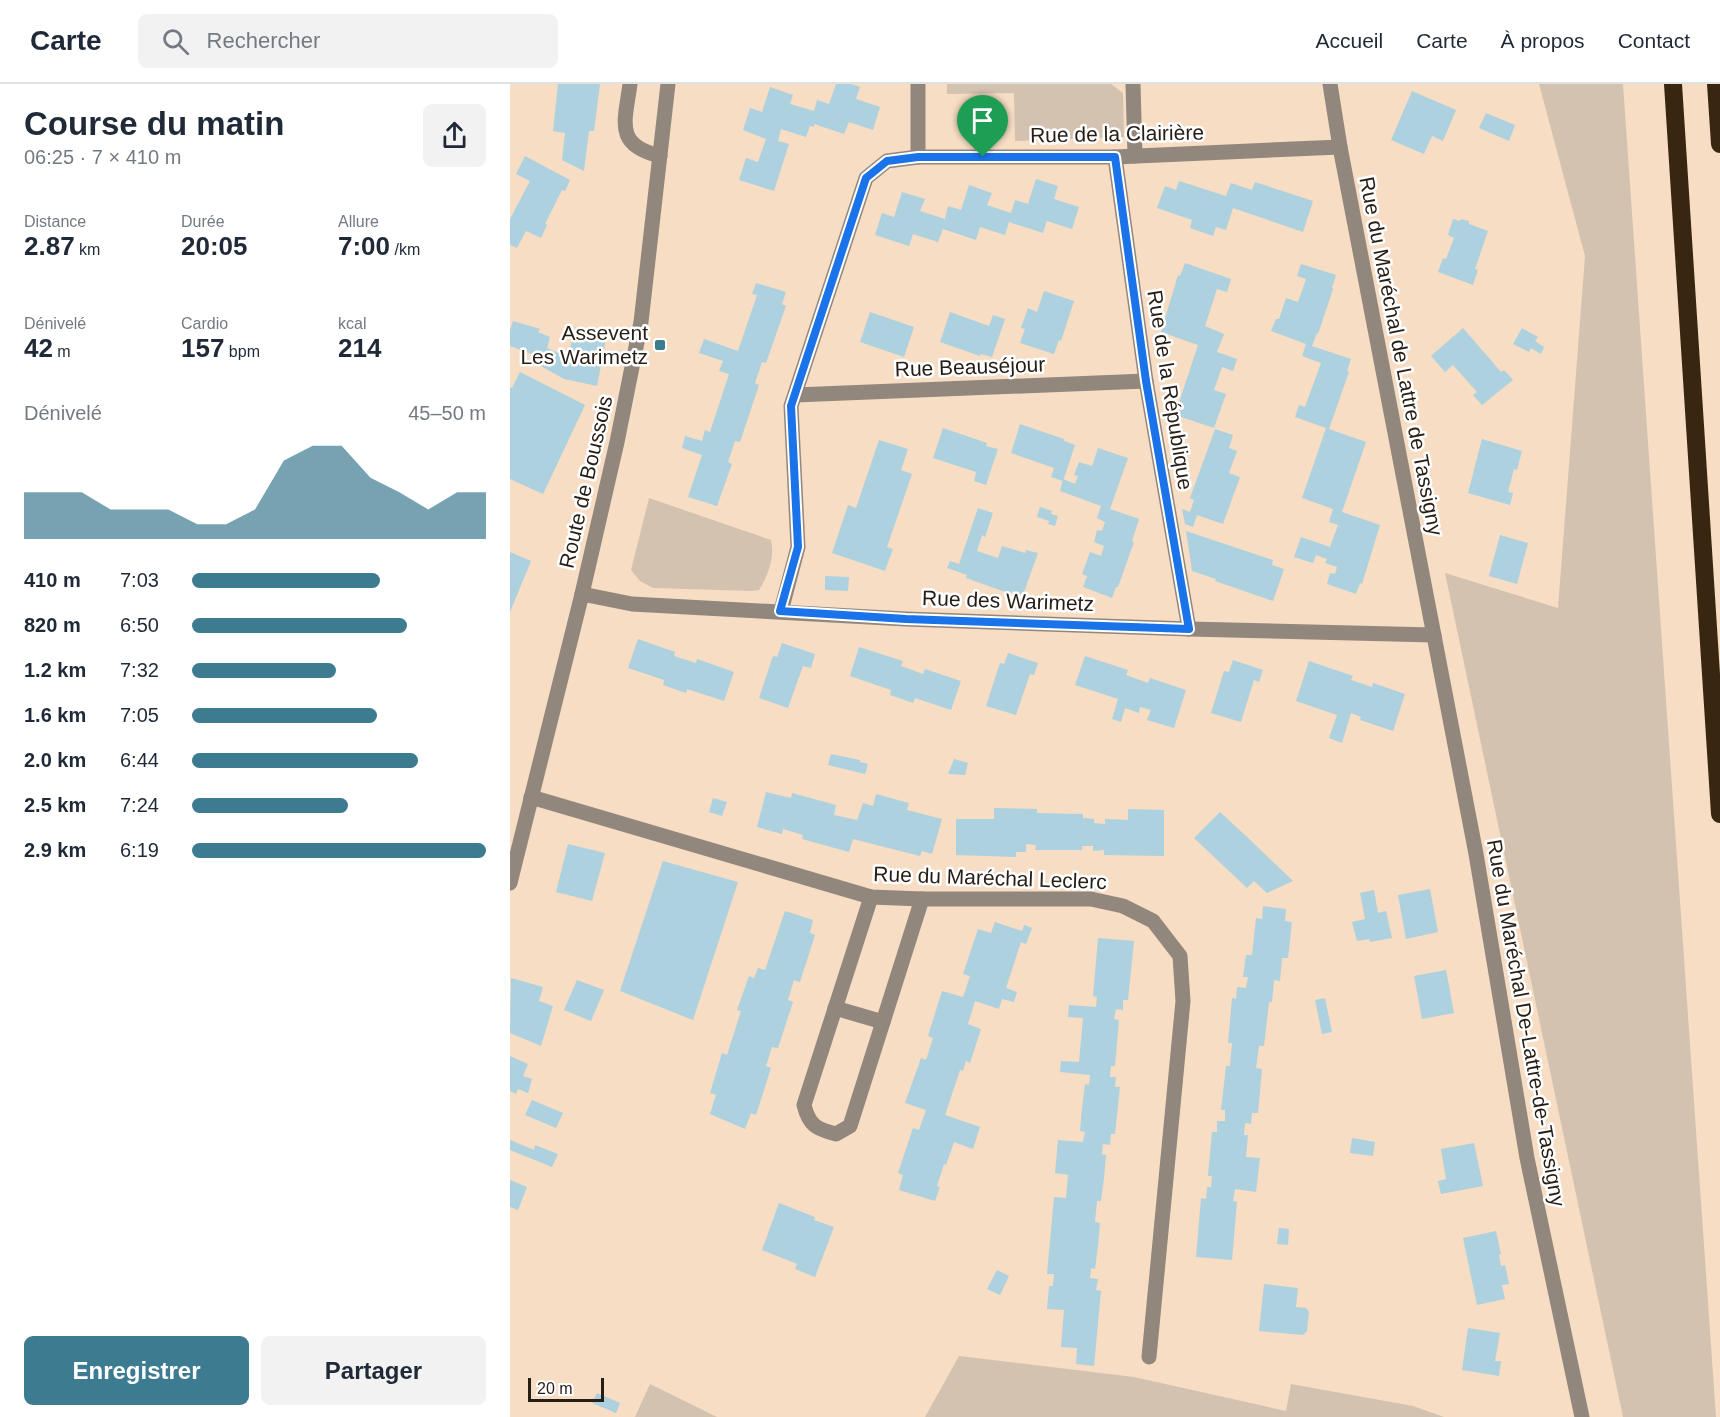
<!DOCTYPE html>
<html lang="fr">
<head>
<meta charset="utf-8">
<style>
	:root { --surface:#fff; --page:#f2f2f3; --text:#1f2937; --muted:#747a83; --line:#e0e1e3; --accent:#3d7b91 }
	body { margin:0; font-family:Arial,sans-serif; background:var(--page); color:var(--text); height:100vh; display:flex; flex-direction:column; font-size:22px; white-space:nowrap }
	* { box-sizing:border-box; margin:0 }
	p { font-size:20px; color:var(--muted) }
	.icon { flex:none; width:33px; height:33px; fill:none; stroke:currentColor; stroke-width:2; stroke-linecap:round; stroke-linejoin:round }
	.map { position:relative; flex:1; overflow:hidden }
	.panel { display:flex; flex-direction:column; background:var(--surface); width:510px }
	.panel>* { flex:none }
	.scale { position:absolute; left:18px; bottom:15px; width:76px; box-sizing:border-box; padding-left:6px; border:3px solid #261d14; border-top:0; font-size:16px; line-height:21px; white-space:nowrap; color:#261d14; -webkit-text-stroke:4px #fff; paint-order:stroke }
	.pin { position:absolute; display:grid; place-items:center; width:51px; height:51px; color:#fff; margin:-62px -26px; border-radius:50% 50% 50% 0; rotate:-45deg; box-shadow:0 0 6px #0007 }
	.pin .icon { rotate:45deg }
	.round { display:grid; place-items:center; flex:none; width:63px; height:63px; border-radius:9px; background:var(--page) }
	.summary { display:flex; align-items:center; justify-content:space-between; height:102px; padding:0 24px }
	h1 { font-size:33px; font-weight:600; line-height:45px }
	.metrics { display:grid; grid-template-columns:repeat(3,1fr); gap:9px; height:102px; padding:6px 24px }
	.metrics div { display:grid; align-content:center }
	.metrics b { font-size:26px; font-weight:600 }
	.metrics small { font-size:16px; font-weight:400 }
	.metrics p { font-size:16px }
	.chart { height:168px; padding:12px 24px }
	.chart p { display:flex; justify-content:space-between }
	.chart svg { width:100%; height:108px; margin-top:6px; fill:var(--accent); opacity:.7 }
	.button { display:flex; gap:12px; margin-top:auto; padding:12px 24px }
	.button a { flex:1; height:69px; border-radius:9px; background:var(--accent); color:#fff; font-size:24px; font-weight:600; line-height:69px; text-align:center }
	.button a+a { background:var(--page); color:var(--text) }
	ul { padding:0 24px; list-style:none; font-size:20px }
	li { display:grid; grid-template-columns:96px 72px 1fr; align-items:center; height:45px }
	li i { height:15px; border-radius:8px; background:var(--accent) }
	header { display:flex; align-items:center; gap:36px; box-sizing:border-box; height:84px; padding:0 30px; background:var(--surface); border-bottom:2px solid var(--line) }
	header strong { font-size:28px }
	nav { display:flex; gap:33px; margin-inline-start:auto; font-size:21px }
	.search { width:420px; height:54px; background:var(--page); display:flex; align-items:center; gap:15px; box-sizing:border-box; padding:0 21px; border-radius:9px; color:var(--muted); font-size:22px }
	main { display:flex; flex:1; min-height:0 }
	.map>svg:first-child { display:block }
</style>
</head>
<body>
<header>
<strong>Carte</strong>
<div class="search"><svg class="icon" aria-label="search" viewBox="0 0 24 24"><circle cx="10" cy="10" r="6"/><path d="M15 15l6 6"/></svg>Rechercher</div>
<nav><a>Accueil</a><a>Carte</a><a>À propos</a><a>Contact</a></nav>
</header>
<main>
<section class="panel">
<div class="summary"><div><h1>Course du matin</h1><p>06:25 · 7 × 410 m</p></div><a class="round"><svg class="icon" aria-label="share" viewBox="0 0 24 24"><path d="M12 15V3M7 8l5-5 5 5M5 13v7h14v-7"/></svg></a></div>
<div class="metrics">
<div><p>Distance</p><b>2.87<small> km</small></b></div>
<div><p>Durée</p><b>20:05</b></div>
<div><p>Allure</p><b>7:00<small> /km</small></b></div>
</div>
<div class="metrics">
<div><p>Dénivelé</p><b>42<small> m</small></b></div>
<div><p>Cardio</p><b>157<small> bpm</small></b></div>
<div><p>kcal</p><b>214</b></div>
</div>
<div class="chart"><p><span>Dénivelé</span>45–50 m</p>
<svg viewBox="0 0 160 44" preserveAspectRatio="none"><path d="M0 44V25L10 25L20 25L30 32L40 32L50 32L60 38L70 38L80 32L90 12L100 6L110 6L120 19L130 25L140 32L150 25L160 25V44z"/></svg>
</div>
<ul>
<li><b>410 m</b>7:03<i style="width:64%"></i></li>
<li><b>820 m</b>6:50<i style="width:73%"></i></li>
<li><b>1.2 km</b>7:32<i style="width:49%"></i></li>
<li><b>1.6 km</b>7:05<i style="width:63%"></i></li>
<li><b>2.0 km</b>6:44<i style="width:77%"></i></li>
<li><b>2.5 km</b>7:24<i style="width:53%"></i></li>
<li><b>2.9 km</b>6:19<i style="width:100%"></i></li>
</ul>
<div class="button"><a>Enregistrer</a><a>Partager</a></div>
</section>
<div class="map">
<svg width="1210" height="1333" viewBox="0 0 1210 1333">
	<rect width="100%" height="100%" fill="#f6ddc4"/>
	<g fill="#d4c2b0">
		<path d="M437,0H601L613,9L614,53L505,57L504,9L437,10Z"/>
		<path d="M1029,0H1113L1206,1333H1113L935,489L1048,524L1075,172Z"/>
		<path d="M139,414L261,456C265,473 258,492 249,506L242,507L143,504L130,497L121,486Z"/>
		<path d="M449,1272L624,1293L776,1327L781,1300L903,1322L934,1333H415Z"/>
		<path d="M140,1300L207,1333H125Z"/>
	</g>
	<g fill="#add1df">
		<path d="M48,0H90L84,47H79L74,87L52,76L55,49L43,47Z"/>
		<path d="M326,0H341L350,3L346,15L370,23L363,46L339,38L334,50L304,40V43L300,42L296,53L271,45L268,57L279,60L264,107L229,96L236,74L248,78L256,55L233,46L240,24L252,28L260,3L283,11L280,20L304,27L307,16L319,20Z"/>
		<path d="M902,7L946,26L933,57L922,52L914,70L881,56Z"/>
		<path d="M976,29L1005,41L999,57L969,44Z"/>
		<path d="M15,72L60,96L55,107L52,106L35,140L37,141L31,154L16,147L7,164L0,161V135L20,97L6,90Z"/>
		<path d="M526,95L548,102L544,115L569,123L562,145L537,137L533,149L499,138L495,151L470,143L466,156L433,145L428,158L403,150L399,162L365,151L372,129L384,133L392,108L415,115L410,127L435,135L438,122L451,126L459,101L482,109L477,121L501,129L505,116L518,120Z"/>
		<path d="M669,97L716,112L721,99L742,106L745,98L803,117L793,148L723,124L716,146L706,143L703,152L680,144L682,136L647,124L655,102L666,106Z"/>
		<path d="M943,135L950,137L951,135L959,137V140L978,147L965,185L968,186L963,201L928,188L933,174L936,175L944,154L938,151Z"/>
		<path d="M675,179L721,195L717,208L707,205L695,242L714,250L707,268L727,275L723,287L712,283L704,306L716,310L704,344L665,331L688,261L651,248L668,191L670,192Z"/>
		<path d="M791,180L826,191L822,204L823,205L808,250L807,249L802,262L841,275L837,287L839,288L819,345L856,358L832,428L870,441L852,500L850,499L846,510L817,500L820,489L825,490L827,483L815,479L817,475L806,471L803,479L784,473L791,453L820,463L828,441L819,438L823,425L792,414L816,344L785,333L789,321L795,323L811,279L792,272L796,260L761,247L766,235H769L776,214L788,218L796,195L787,192Z"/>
		<path d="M246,199L276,208L272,220L276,222L256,279L252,278L245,299L249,301L230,358L225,357L218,378L222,380L207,422L178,413L192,371L172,364L175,352L192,357L195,346L200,348L219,290L209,287L213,277L189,269L194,255L228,267L247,211L242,210Z"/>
		<path d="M534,207L564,217L551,257L549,256L544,270L510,259L515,245L511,244L518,224L527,228Z"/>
		<path d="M360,228L404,243L394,273L350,258Z"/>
		<path d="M440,228L479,242L483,231L495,235L482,273L471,270L470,272L430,258Z"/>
		<path d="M3,237L30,245L28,248L40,253L37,264L58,273L65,243L97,250L87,302L54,295L29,281L32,274L0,262V246Z"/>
		<path d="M953,244L991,288L994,286L1003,296L972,321L963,311L967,308L943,281L935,288L921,272Z"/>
		<path d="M1012,244L1028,253L1025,257L1034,263L1031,270L1021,264L1019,268L1003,260Z"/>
		<path d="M10,288L75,321L33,410L0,395V303L2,304Z"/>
		<path d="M510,340L554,355V357L565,361L553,397L541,393L544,384L501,369Z"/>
		<path d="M433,344L477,359L476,362L488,365L476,401L464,397L466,388L423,374Z"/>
		<path d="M705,345L723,351L719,364L727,367L719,389L730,393L713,440L687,431L683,443L675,440L672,425L680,428L684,416L680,414Z"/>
		<path d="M972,355L1012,367L1007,386L1004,385L998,408L1003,409L1000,421L958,409Z"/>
		<path d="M369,356L398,365L391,386L402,390L377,463L383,465L375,487L322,469L338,421L346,424Z"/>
		<path d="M588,364L618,374L600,425L629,435L622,457L624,458L608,503H606L602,514L573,503L577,492L572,490L580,468L591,472L594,462L584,458L587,446L592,447L595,438L587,434L591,422L550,407L553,395L565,400L568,392L564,391L569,378L582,382Z"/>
		<path d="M530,423L542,427L541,430L548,432L545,442L538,440L539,437L527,433Z"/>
		<path d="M468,424L483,429L475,453L472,451L467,467L488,474L492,462L515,469L516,466L528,469L513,511L502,507L501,510L456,494L457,491L437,484L440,477L449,480Z"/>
		<path d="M676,447L763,476L762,481L774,485L763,517L705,497L706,495L682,487Z"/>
		<path d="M990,451L1018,459L1007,500L979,492Z"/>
		<path d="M0,468L21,477L0,528Z"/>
		<path d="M315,492L339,493L338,507L315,506Z"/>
		<path d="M128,555L165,568L164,572L186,579L187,575L224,588L214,617L177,605L176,609L153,601L154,596L118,584Z"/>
		<path d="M272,559L305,570L301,584L293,582L278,624L249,614L263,572L267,573Z"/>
		<path d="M349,563L393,577L391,582L413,590L415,585L451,597L441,626L405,614L403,619L380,611L381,606L340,592Z"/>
		<path d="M498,569L528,579L524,591L520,590L506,631L476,622L490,579L494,580Z"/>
		<path d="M575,572L618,586L616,591L638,599L640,594L676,606L664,644L637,636L641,626L630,623L629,629L615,624L611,638L602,635L608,615L565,601Z"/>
		<path d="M723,576L753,586L749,598L744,596L731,638L701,629L714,587L719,588Z"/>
		<path d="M799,577L843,592L841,596L862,603L863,599L895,610L883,647L850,636L851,633L841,629L832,659L819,654L827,631L786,617Z"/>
		<path d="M321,670L350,676V678L358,680L355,690L318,681Z"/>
		<path d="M444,675L458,679L455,691L438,690Z"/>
		<path d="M256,708L281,714L282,709L326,721L324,731L347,736L353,719L363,722L366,710L399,719L397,726L432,735L422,770L412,767L410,772L343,755L339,768L292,755L293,751L273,745L272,750L247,743Z"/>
		<path d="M203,714L217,718L212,732L199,728Z"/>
		<path d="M484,724L527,725V729L573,730V734L584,735V739L595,740V735L618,736V725L654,726V772L594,771V766L583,767V762H572V766H525L526,761L516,760V768H506V773L446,771V735H484Z"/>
		<path d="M710,728L736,752L783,797L757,809L744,797L737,804L684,754Z"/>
		<path d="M58,760L95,769L82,817L46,808Z"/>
		<path d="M153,777L228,798L183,936L110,907Z"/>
		<path d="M920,805L928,848L896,855L888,811Z"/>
		<path d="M864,806L868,829L876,827L882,854L860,858L859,855L847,857L842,838L855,835L850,809Z"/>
		<path d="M753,822L776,825L775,837L782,838L778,874H772L770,897L764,896L762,918H759L754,962H749L746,984L752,985L748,1029H742L741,1040L735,1039L734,1051H738L736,1073L750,1074L746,1108L725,1105L723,1117L727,1118L722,1176L686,1173L691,1114L696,1115L697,1103H701L702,1092H698L702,1048H707V1037H715V1026H711L716,982H720L722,959H718L722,914L726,915L727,903L736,904L738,893H733L736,871H742L746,834L752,835Z"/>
		<path d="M275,827L303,836L300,849L305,851L290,898L284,896L278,916L283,918L268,964L262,963L256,982L261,984L246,1031L241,1029L235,1045L200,1030L206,1011L200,1009L212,969L217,971L231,927L227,926L239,892L244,894L248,884L255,886Z"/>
		<path d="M485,838L512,847L514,841L522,844L516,860L511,858L496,904L507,908L504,918L492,915L489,925L465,917L458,940L471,945L460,979L456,977L453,987L450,986L435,1031L470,1043L463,1065L444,1058L436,1081L434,1080L427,1102L430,1103L425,1117L389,1106L393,1091L388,1089L403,1044L409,1046L416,1026L395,1019L411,974L416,976L423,954L418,952L432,907L453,913L460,892L453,890L468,845L481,849Z"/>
		<path d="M588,854L624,857L618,916H613V926L606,925L604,935L609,936L605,982H601L600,993H606L605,1003H610L605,1050H601L600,1061L593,1060L592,1070L596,1071L594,1094L591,1117H587L585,1138L590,1139L588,1162L585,1185L581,1184L580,1194L588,1195L586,1206L591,1207L584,1282L566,1280L567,1264L551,1263L554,1226L537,1225L539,1202H543L544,1190H537L544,1113L556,1114L558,1091L545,1089L548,1056L573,1058L575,1048L570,1047L572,1024L575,1000L579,1001L580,991L550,988L551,977L569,978L573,934L558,933L559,921L586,923L587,913L583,912Z"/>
		<path d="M936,886L944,929L912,935L904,892Z"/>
		<path d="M1,894L33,903L29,917L43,922L31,962L0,949Z"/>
		<path d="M67,896L94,906L81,937L54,926Z"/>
		<path d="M815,914L822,948L812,950L805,916Z"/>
		<path d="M0,972L18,980L13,992L22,995L18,1009L8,1005L6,1010L0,1007Z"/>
		<path d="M22,1016L53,1029L46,1044L15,1031Z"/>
		<path d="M842,1054L865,1058L863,1072L840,1069Z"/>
		<path d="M0,1056L24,1066L25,1061L48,1070L42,1083L0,1066Z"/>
		<path d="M964,1059L973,1102L931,1110L928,1097L936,1095L931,1065Z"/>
		<path d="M0,1096L17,1103L8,1126L0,1123Z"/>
		<path d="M269,1119L305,1133L304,1136L324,1143L305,1193L285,1185L287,1180L252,1166Z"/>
		<path d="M769,1144L779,1145L778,1161L767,1160Z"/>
		<path d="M986,1147L991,1170L989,1171L991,1182L995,1181L999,1200L992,1201L995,1215L967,1221L953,1154Z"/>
		<path d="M487,1186L499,1192L490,1211L477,1205Z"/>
		<path d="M754,1200L788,1204L786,1223L796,1224L799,1228L797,1247L793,1251L749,1247Z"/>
		<path d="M958,1244L990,1249L985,1277H991L989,1292L952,1286Z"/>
		<path d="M87,1309L110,1319L106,1329L82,1319Z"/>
	</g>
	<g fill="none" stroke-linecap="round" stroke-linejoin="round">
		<g stroke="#91877d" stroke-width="15">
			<path d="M120,0C115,38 104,61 150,72"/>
			<path d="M623,0L625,72"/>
			<path d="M820,0L830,63L966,770L1017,1074L1072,1333"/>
			<path d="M408,73V0"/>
			<path d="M605,73L636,297L679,545"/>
			<path d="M285,311L636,297"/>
			<path d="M72,510L122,520L396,535L679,545L924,551"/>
			<path d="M271,527L288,463L281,322L356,94L377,77L408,73H605L830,63"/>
			<path d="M21,713L361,813L412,815H581L613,822L643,837L670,872L673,917L639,1273"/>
			<path d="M0,799L72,510L107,358L131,238L158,0"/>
			<path d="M361,813L294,1021C299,1041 306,1045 326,1050L340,1042L412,815"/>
			<path d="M325,924L373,938"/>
		</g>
		<g stroke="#382611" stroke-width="18">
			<path d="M1163,0L1210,730"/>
			<path d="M1206,0L1210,60"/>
		</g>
	</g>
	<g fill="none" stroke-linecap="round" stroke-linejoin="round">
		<g stroke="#fff" stroke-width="12">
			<path id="route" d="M408,73H605L636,297L679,545L396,535L270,527L288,463L281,322L356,94L377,77Z"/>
		</g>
		<use href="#route" stroke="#1a73e8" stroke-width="8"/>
	</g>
	<rect fill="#3d7b91" stroke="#fff" stroke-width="2" x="144" y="255" width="12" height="12" rx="3"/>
	<g text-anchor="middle" stroke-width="5" stroke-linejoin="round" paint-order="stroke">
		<g font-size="21" fill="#261d14" stroke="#fff">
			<text transform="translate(607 50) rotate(-1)" y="7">Rue de la Clairière</text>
			<text transform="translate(891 272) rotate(79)" y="7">Rue du Maréchal de Lattre de Tassigny</text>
			<text transform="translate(460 283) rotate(-2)" y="7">Rue Beauséjour</text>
			<text transform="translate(660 306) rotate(81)" y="7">Rue de la République</text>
			<text transform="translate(76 398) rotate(-77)" y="7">Route de Boussois</text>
			<text transform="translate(498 517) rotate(2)" y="7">Rue des Warimetz</text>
			<text transform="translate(480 794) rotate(2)" y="7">Rue du Maréchal Leclerc</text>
			<text transform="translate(1016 939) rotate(80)" y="7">Rue du Maréchal De-Lattre-de-Tassigny</text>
		</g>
		<g font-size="21" fill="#261d14" stroke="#fff" text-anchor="end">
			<text x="138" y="256">Assevent<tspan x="138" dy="24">Les Warimetz</tspan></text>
		</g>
	</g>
</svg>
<div class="scale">20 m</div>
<div class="pin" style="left:473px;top:73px;background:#1e9e55"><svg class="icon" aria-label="arrive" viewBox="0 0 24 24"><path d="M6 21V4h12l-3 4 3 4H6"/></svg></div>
</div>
</main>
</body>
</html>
